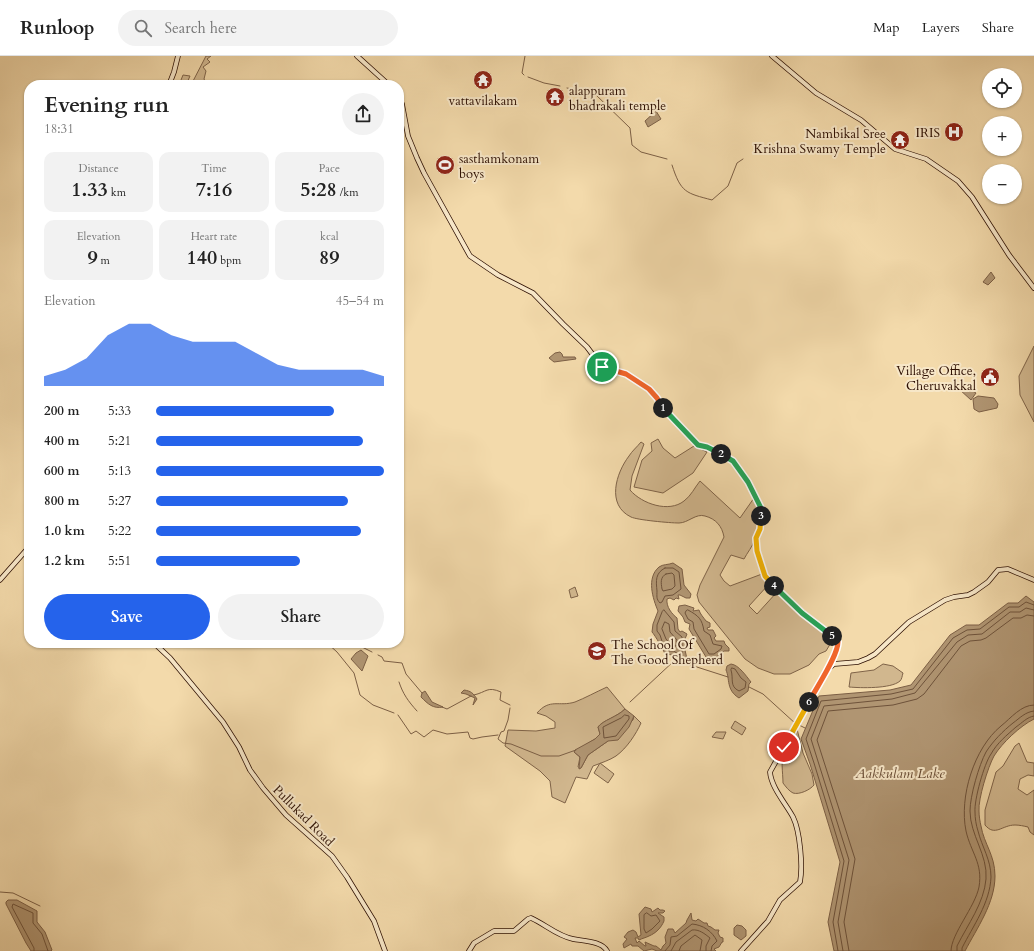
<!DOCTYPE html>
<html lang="en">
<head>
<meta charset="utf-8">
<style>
	:root { --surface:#fff; --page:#f2f2f2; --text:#222; --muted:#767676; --line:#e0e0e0; --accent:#2563eb }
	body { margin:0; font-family:Cardo,serif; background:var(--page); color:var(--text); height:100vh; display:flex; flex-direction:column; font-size:15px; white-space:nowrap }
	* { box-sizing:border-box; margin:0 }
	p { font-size:13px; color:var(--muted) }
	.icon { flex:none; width:22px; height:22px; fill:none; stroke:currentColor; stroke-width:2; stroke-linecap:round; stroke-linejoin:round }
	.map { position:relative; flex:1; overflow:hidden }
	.details { position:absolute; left:24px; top:24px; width:380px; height:568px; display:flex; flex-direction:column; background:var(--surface); border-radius:16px; box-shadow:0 1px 3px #0004 }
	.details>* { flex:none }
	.fabs { position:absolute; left:982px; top:12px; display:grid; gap:8px }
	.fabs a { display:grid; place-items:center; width:40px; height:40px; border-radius:50%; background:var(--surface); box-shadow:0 1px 3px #0004; font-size:20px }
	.pin { position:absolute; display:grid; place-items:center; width:34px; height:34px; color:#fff; margin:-17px; border:2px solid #fff; border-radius:50%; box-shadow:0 1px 4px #0007 }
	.km { position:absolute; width:20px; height:20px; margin:-10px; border-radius:50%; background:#222; color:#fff; font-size:11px; line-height:20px; text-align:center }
	.round { display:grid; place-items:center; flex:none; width:42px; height:42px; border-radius:21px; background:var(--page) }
	.headline { display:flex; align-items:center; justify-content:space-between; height:68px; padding:0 20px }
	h1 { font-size:22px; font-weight:700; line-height:30px }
	.stats { display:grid; grid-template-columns:repeat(3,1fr); gap:6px; height:68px; padding:4px 20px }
	.stats div { display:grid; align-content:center; border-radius:10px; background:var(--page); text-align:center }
	.stats b { font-size:20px; font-weight:700 }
	.stats small { font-size:11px; font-weight:400 }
	.stats p { font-size:11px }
	.chart { height:112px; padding:8px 20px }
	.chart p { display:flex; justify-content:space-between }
	.chart svg { width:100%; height:72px; margin-top:4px; fill:var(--accent); opacity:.7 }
	.primary-button { display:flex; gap:8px; margin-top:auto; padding:8px 20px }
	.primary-button a { flex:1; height:46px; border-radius:24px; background:var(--accent); color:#fff; font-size:16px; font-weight:700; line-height:46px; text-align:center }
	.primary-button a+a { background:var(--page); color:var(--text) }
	ul { padding:0 20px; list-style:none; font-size:13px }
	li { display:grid; grid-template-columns:64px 48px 1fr; align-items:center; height:30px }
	li i { height:10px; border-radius:5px; background:var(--accent) }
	header { display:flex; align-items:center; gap:24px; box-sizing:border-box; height:56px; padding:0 20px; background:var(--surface); border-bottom:1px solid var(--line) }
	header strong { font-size:19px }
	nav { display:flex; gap:22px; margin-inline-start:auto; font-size:14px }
	.search { width:280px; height:36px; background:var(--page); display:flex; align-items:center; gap:10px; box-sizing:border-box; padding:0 14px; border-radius:22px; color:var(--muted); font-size:15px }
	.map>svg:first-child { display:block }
</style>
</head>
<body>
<header>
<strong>Runloop</strong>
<div class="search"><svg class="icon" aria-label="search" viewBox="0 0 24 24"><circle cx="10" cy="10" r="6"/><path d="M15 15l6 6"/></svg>Search here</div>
<nav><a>Map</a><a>Layers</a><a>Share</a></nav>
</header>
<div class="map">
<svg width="1034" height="895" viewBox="0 0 1034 895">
	<rect width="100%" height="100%" fill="#f3daab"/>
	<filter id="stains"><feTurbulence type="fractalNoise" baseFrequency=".005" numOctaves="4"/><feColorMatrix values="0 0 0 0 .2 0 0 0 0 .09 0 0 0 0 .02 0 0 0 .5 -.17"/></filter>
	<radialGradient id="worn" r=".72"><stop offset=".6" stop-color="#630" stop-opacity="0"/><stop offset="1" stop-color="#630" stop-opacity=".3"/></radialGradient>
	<g fill="#d1b78e" stroke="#7f6348">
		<path d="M206,0H211L207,3L210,6L203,11L206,15L204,23L207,29H191Z"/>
		<path d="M183,19L190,20L186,29H181V24Z"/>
		<path d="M1034,290V366L1020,339L1019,320Z"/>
		<path d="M658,383L663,392L675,402L694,390L707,396L693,417L663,437L634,431L642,404L652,395L651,387Z"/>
		<path d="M641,386L644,388L632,420L630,434C642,448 669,457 684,445C691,440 695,431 700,425L740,462L754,442C761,453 759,471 755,483C753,490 747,497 744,503L731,499L720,519L724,525L730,530L762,518L769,528L749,550L757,558L777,536L828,580L832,585L826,595L819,598L809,609L790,618H774L758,612L745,603L699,546L697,539L700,529L724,481C722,470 716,463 705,460C696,457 688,467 679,467C670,467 637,464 631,461C606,449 616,417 629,400C632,395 637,391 641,386Z"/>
		<path d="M575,531L578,540L571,542L569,534Z"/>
		<path d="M883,608L893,610L903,617C902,620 902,623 900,625C891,633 860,632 849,631L851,617L874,614Z"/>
		<path d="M607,631L625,653C617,661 602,665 598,671L600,678L595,683L574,696L580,701L578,711L581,712L588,699L608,685L633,664L634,660L641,667C636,678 627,692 616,700C610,704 601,707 593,710L587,723L576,721L565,747L552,741L550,725L540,715L505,690L508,674L536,675L555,672V666L546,660L537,657C550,642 559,651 575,646C585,642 596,636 607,631Z"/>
		<path d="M735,665L746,672L742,679L731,672Z"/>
		<path d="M797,673L803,697L812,718L814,729C810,734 799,739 793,737C789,735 786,731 783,727C783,717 780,702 785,692C789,685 794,680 797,673Z"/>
		<path d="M716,676H726L723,683L712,681Z"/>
		<path d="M1019,687L1027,706L1034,707V720L1028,719L1020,723L1018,733L1027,739L1034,734V779L1030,776L1028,771C1024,770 1019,769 1015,769C1002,769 995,781 985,769V754L996,716L1003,710L1015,690Z"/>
		<path d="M600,707L614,718L608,727L594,717Z"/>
	</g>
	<g fill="#b09572" stroke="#7c5f45">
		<path d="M656,55L661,63L648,71L645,65Z"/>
		<path d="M991,216L995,222L988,229L983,226Z"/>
		<path d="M560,296L562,298L563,301H575L576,303L554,306L549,302L555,297Z"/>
		<path d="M959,333H969L976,337L971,344Z"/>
		<path d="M978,340L994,342L998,348L997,352L979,356L974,353L973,343Z"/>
		<path d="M673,507L682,513L684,529L691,538L690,542H686L680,539H678L679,543L676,542L674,544L670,542L667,543C666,551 672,558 677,562L678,573L680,576L682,575L687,578L685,583L687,585L685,594L687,603L685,604L677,603L673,599L665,598C664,595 655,579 652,576L653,568L658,555C653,543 646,522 659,511C663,508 668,509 673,507Z"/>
		<path d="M1026,540L1034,546V663C1020,670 1002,687 994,700C988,711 978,743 979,755C979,760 980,766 981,770C984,788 995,799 995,820C995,847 977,872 965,895H834L828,866L840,806L810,708L801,683L819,640L890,634L911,629L950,579L966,569H979L1008,547H1018Z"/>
		<path d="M685,549L694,552L693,555L699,554C700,558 704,562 706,565L710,567V571L707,572L708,574H713L716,580L714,582L716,585H724L725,588L729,592V595H724L715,602L710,603L706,601L689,573L690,568L685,566L683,561L678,555L679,550Z"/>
		<path d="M361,594L368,600L362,615L351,603L356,597Z"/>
		<path d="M731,608C739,609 746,620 751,626L749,628L748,635L739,642C726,634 730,623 726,614L727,610Z"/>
		<path d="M464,634C471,635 473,637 477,643L473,649L475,642L466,638L461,637Z"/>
		<path d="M425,635L432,646L443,651C433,653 428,648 421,641L422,637Z"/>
		<path d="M625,653L634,660L629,671L618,684L608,685L588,699L581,712L579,713L580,701L574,696L575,694L595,683L600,678L598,671C603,664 617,661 625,653Z"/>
		<path d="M8,844H17L37,855V866L45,876L52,894L51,895H31L26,887L6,848V846Z"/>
		<path d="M645,851L651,853L652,856L658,852L660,854H663L665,855L663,857H658L664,861V865C661,872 656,877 649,880C645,882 643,882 639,884L638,882H635L637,887L639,885L645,890H646L645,886L654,890H656L661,894L663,890L666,887L665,881L668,873H673L675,877L686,867L687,864L691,857L692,864L696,865L698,863L704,867H707L708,870L711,871L715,874H719L718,877L720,881L723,882V886H722L719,891L714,893L716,895H657L652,893L644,895L638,890H632L631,888L624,892L623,888L627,883L624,881L628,876L633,874L636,876L638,881L641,879L639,858Z"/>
		<path d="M737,869L742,870L746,874V880L741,884L734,879V872Z"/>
	</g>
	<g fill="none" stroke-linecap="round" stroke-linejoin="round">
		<g stroke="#6e523a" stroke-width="1">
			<path d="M665,512H673L679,516L681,533L673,539L665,540L662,546L660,547C656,543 657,540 657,535C656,525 655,517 665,512Z"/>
			<path d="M666,518L672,517L674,519L675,530L672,533L663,535L662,533C661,527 660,521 666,518Z"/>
			<path d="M664,554L674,566L675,575L682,581V597L681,599H679L674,595H669L662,585L660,579L657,575V569L662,556Z"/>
			<path d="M688,554C699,560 702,563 704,575L710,579L713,588L722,590L721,593L714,598H709L694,573L693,566L688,563L685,557L686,555Z"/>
			<path d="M665,566L669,568L670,576L677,584L676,590H672L666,583L662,573Z"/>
			<path d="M732,612L735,613L741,622L746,626L745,632L739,635C729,630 734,623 731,614Z"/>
			<path d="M625,659L629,660V663L616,680L604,682L603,671L621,662Z"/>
			<path d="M647,857L651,860L656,859L660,865L652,873L646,877L644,873V859Z"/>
			<path d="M34,895V892L12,851L13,848L33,857V867L42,878L48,895"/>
			<path d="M665,895L670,889L671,881L677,880L692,868C703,869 712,875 717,885L712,890L711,895"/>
			<path d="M671,895L676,886L692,874C699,873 705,878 710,882L706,890V895"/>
			<path d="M679,895L681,890L695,879L702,884L700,895"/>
			<path d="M838,895L833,866L844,805L814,707L806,683L821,645L891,638L913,633L953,582L967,574L980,573L1009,551H1019L1026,546L1034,549"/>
			<path d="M843,895L838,866L849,804L811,683L824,650L892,643L915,637L957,586L968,579L982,578L1010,556H1020L1026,552L1034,554"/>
			<path d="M849,895L844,866L855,803L817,684L828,655L893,649L917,643L924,638L961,590L970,585L981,584L986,582L1013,562H1021L1027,559L1034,560"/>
			<path d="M951,895C951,878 975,851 979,831C983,807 971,797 966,775C959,741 974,692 1001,670C1011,662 1021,649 1034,649"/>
			<path d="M957,895V890C968,868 984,847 986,823C988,799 970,779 970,755C970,740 979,709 986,696C993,685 1003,675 1013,667C1020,662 1025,656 1034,655"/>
			<path d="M962,895V892C973,870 990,847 991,821C991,804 982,791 978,775C976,769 975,762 975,756C974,744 984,708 991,698C997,687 1007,679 1016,671C1022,667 1027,661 1034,660"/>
		</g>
		<g stroke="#7c5f45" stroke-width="1">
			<path d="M524,19L522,17L525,0"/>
			<path d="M528,21L544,27L560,30"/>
			<path d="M567,32L586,36"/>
			<path d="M595,38L630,72L632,89L641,96L667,103"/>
			<path d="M672,109C681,137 686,137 712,144L728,130L737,107L743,103"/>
			<path d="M327,587L337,596L354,617L360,639L373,649L394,657"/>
			<path d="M354,587L372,596"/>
			<path d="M378,599L382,601L384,605L402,607L406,618L422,637"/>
			<path d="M399,626C403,638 408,645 417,655"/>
			<path d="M749,631L763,638L796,668"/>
			<path d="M474,639C487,636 487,630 501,636L500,644L510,649"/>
			<path d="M630,646L675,604L728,621"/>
			<path d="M442,651L447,653L471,640"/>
			<path d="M510,652L508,664L504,675L501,676L498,683L503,687L511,688L541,700H559L576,694"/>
			<path d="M398,659L411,678L416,675L424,681L433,674L447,678L468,676L470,682L473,683L482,681L498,679"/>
			<path d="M799,669L805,672"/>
			<path d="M0,836L13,837L40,850"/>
		</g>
		<g stroke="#2d0f02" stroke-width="5.5">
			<g id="secondary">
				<path d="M357,0L389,29"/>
				<path d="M772,0L816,37L861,64L895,93L926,103L958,125L972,141L1009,199L1034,232"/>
				<path d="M169,29L174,16L178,0"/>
				<path d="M399,42L402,48L408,80L417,102L424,117L470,200L498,219L533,237L563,268L587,291L602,311L626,318L649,333L657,342L664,354L698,389L717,395L733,405L748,426L761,452L760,473L756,482L757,495L765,520L793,549L836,583L838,588L829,611"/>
				<path d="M0,524L29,491"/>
				<path d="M154,587L170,602L223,666L239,691L250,714L263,732L286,759L332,800L347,821L374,865L385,895"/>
				<path d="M469,895L474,887L494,875H514L528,863L531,862C545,868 557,880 573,883C583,885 602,885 607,895"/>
				<path d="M741,895L768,865L780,844L800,826C803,810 800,775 793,761C786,748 771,731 770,716L827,614L834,608L858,606L868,602L875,598L909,566L945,544L954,541L968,539L974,536L988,526L998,514L1008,513L1034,524"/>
			</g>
		</g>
		<use href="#secondary" stroke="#f7e7c8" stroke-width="4"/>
	</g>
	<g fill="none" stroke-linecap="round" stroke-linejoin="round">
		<g stroke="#fff" stroke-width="8">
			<path id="split-1" d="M602,311L626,318L649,333L657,342L663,352"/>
		</g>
		<g stroke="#fff" stroke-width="8">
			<path id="split-2" d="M663,352L698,389L707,391L721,398"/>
		</g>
		<g stroke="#fff" stroke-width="8">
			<path id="split-3" d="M721,398L733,405L748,426L761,452V460"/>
		</g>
		<g stroke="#fff" stroke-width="8">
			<path id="split-4" d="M761,460L760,473L756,482L757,495L765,520L774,530"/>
		</g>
		<g stroke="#fff" stroke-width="8">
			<path id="split-5" d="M774,530L802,557L832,580"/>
		</g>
		<g stroke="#fff" stroke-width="8">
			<path id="split-6" d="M809,646C816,632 838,600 838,586L832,580"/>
		</g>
		<g stroke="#fff" stroke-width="8">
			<path id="split-7" d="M784,691L809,646"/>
		</g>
		<use href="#split-1" stroke="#f0652b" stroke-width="5"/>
		<use href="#split-2" stroke="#22a559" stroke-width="5"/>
		<use href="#split-3" stroke="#22a559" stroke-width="5"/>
		<use href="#split-4" stroke="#f5b400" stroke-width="5"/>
		<use href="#split-5" stroke="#22a559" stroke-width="5"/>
		<use href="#split-6" stroke="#f0652b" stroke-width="5"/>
		<use href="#split-7" stroke="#f5b400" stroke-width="5"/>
	</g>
	<defs>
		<g id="temple-disc" transform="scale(1)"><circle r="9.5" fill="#8f2418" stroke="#f7e7c8"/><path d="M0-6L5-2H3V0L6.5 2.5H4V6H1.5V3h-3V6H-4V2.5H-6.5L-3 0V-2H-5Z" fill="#fff"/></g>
		<g id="hospital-disc" transform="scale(1)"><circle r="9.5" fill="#8f2418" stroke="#f7e7c8"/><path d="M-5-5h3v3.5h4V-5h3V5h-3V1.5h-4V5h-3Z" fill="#fff"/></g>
		<g id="stadium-disc" transform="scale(1)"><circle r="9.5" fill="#8f2418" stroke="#f7e7c8"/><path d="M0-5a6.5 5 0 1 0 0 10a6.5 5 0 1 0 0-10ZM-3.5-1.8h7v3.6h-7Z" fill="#fff"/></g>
		<g id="civic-disc" transform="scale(1)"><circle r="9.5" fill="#8f2418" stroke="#f7e7c8"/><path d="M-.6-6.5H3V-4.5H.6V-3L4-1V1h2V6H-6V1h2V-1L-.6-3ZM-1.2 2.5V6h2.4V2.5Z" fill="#fff"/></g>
		<g id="school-disc" transform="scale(1)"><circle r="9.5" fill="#8f2418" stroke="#f7e7c8"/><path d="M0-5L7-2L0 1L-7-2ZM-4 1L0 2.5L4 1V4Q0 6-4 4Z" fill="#fff"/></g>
	</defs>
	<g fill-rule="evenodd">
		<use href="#temple-disc" x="483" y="24"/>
		<use href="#temple-disc" x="555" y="41"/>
		<use href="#hospital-disc" x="954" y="76"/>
		<use href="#temple-disc" x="900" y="84"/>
		<use href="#stadium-disc" x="445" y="109"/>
		<use href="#civic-disc" x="990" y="321"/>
		<use href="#school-disc" x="597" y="595"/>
	</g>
	<g text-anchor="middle" stroke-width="4" stroke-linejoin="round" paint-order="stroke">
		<g font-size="13" fill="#2d0f02" stroke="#f7e7c8" text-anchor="start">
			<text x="569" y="39">alappuram<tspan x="569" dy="15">bhadrakali temple</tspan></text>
			<text x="483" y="49" text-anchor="middle">vattavilakam</text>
			<text x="940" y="81" text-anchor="end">IRIS</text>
			<text x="886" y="82" text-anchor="end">Nambikal Sree<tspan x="886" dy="15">Krishna Swamy Temple</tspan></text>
			<text x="459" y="107">sasthamkonam<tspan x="459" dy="15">boys</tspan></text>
			<text x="976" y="319" text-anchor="end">Village Office,<tspan x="976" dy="15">Cheruvakkal</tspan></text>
			<text x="611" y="593">The School Of<tspan x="611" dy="15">The Good Shepherd</tspan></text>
		</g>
		<g font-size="13" fill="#2d0f02" stroke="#f7e7c8">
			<text transform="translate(304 759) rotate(45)" y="5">Pullukad Road</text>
		</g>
		<g font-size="14" font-style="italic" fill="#684b34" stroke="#f7e7c8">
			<text x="900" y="722">Aakkulam Lake</text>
		</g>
	</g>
	<rect width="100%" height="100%" filter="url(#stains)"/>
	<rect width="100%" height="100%" fill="url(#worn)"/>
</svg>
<div class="fabs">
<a><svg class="icon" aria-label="locate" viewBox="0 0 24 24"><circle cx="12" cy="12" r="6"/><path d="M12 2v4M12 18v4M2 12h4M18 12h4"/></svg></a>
<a>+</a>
<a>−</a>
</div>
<div class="pin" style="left:602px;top:311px;background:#1e9e55"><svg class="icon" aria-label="arrive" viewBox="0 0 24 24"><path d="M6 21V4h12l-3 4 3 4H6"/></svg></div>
<div class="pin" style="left:784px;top:691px;background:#d93025"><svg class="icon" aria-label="check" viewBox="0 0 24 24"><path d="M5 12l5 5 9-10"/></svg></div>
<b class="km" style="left:663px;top:352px">1</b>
<b class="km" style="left:721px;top:398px">2</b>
<b class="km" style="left:761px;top:460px">3</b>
<b class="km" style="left:774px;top:530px">4</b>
<b class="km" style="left:832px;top:580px">5</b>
<b class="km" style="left:809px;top:646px">6</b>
<section class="details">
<div class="headline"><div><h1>Evening run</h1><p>18:31</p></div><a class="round"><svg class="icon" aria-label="share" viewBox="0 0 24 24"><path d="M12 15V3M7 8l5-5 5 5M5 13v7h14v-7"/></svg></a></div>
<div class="stats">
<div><p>Distance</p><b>1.33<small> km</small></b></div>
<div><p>Time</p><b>7:16</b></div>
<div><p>Pace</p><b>5:28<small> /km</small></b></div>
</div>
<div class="stats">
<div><p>Elevation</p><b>9<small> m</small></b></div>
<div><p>Heart rate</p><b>140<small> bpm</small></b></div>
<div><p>kcal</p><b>89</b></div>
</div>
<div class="chart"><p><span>Elevation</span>45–54 m</p>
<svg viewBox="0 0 160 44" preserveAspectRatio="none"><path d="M0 44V38L10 34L20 27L30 13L40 6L50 6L60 13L70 17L80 17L90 17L100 24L110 31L120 34L130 34L140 34L150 34L160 38V44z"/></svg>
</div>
<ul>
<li><b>200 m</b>5:33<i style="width:78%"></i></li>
<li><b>400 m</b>5:21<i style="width:91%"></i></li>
<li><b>600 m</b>5:13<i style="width:100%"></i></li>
<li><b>800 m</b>5:27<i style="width:84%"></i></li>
<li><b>1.0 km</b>5:22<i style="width:90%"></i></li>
<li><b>1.2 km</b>5:51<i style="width:63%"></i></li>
</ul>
<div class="primary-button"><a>Save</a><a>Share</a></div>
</section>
</div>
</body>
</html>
